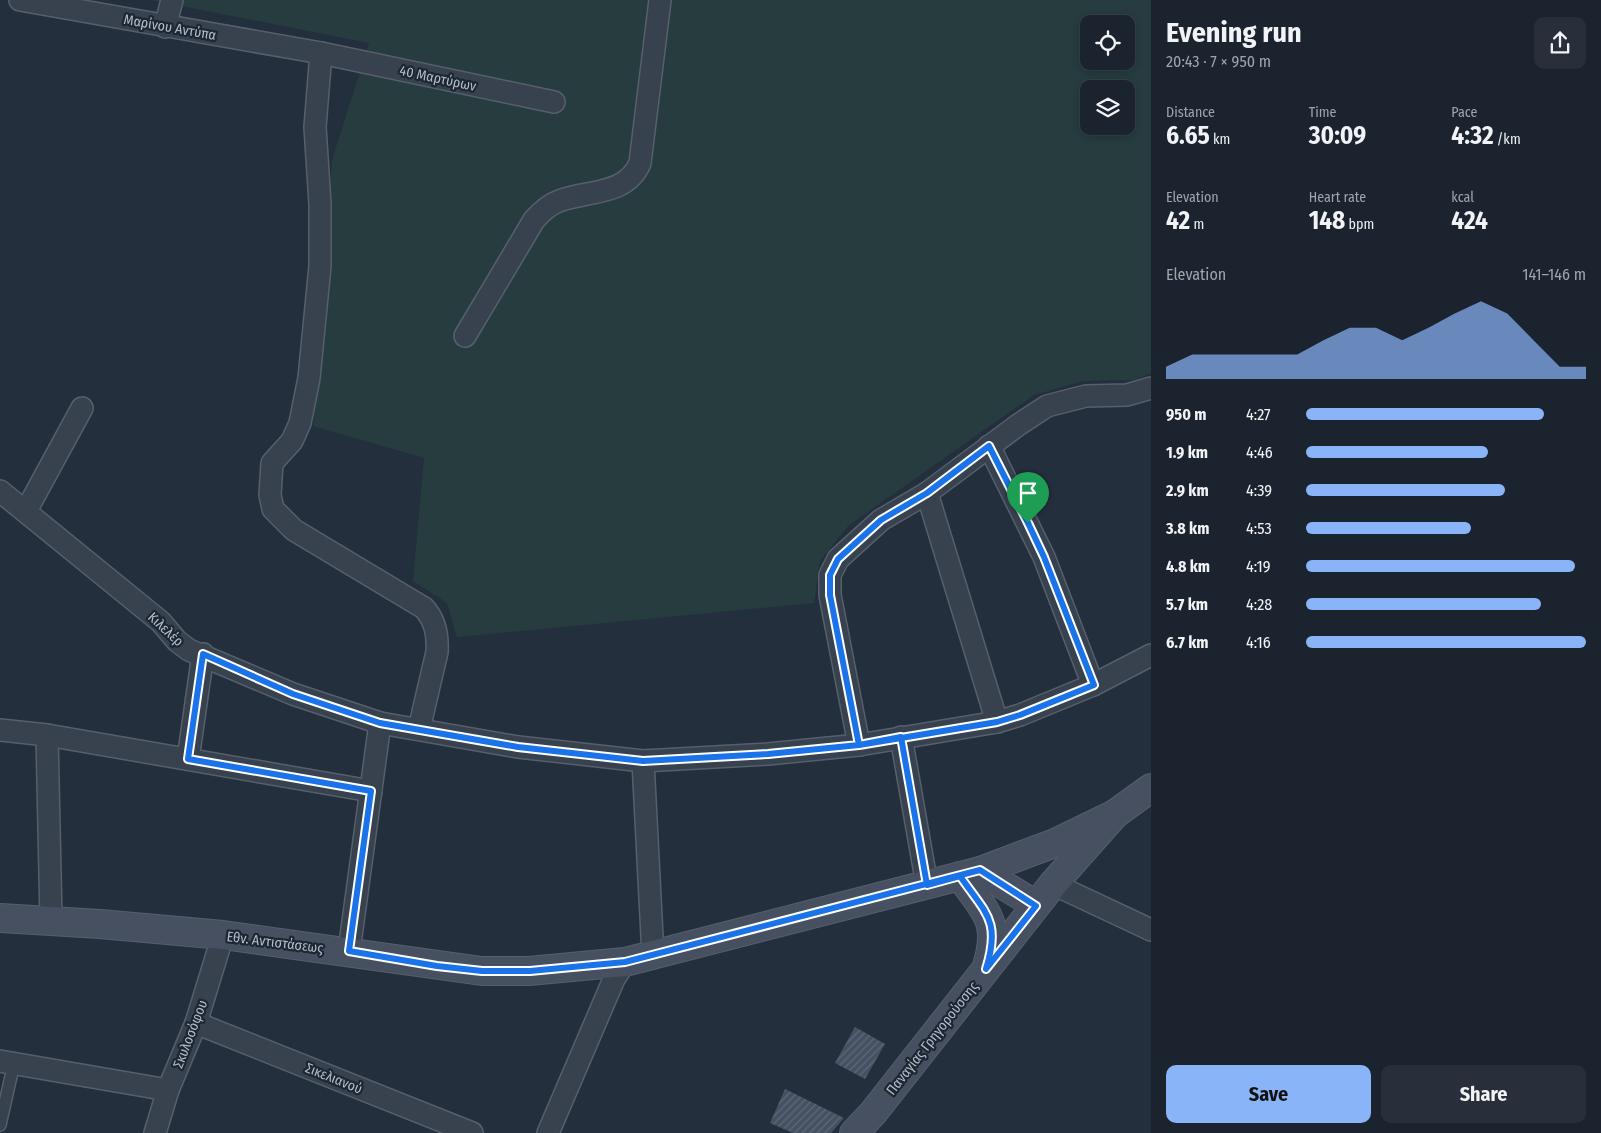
<!DOCTYPE html>
<html lang="en">
<head>
<meta charset="utf-8">
<style>
	:root { --surface:#1b232e; --page:#282f3a; --text:#f1f3f6; --muted:#a0a4aa; --line:#39404a; --accent:#8ab4f8 }
	body { margin:0; font-family:"Fira Sans Condensed",sans-serif; background:var(--page); color:var(--text); height:100vh; display:flex; flex-direction:column; font-size:19px; white-space:nowrap }
	* { box-sizing:border-box; margin:0 }
	p { font-size:16px; color:var(--muted) }
	.icon { flex:none; width:28px; height:28px; fill:none; stroke:currentColor; stroke-width:2; stroke-linecap:round; stroke-linejoin:round }
	.map { position:relative; flex:1; overflow:hidden }
	.sheet { display:flex; flex-direction:column; background:var(--surface); width:450px }
	.sheet>* { flex:none }
	.fabs { position:absolute; left:1080px; top:15px; display:grid; gap:10px }
	.fabs a { display:grid; place-items:center; width:55px; height:55px; border-radius:10px; background:var(--surface); box-shadow:0 2px 8px #0003,0 0 0 1px var(--line); font-size:25px }
	.pin { position:absolute; display:grid; place-items:center; width:42px; height:42px; color:#fff; margin:-51px -21px; border-radius:50% 50% 50% 0; rotate:-45deg; box-shadow:0 0 5px #0007 }
	.pin .icon { rotate:45deg }
	.round { display:grid; place-items:center; flex:none; width:52px; height:52px; border-radius:10px; background:var(--page) }
	.summary { display:flex; align-items:center; justify-content:space-between; height:85px; padding:0 15px }
	h1 { font-size:28px; font-weight:700; line-height:38px }
	.metrics { display:grid; grid-template-columns:repeat(3,1fr); gap:8px; height:85px; padding:5px 15px }
	.metrics div { display:grid; align-content:center }
	.metrics b { font-size:25px; font-weight:700 }
	.metrics small { font-size:14px; font-weight:400 }
	.metrics p { font-size:14px }
	.chart { height:140px; padding:10px 15px }
	.chart p { display:flex; justify-content:space-between }
	.chart svg { width:100%; height:90px; margin-top:5px; fill:var(--accent); opacity:.7 }
	.button { display:flex; gap:10px; margin-top:auto; padding:10px 15px }
	.button a { flex:1; height:58px; border-radius:10px; background:var(--accent); color:#111; font-size:20px; font-weight:700; line-height:58px; text-align:center }
	.button a+a { background:var(--page); color:var(--text) }
	ul { padding:0 15px; list-style:none; font-size:16px }
	li { display:grid; grid-template-columns:80px 60px 1fr; align-items:center; height:38px }
	li i { height:12px; border-radius:6px; background:var(--accent) }
	main { display:flex; flex:1; min-height:0 }
	.map>svg:first-child { display:block }
</style>
</head>
<body>
<main>
<div class="map">
<svg width="1151" height="1133" viewBox="0 0 1151 1133">
	<defs>
		<pattern id="building-hatch" width="6" height="6" patternUnits="userSpaceOnUse" patternTransform="scale(1.25)"><rect width="6" height="6" fill="#455162"/><path d="M-1 1l2-2M0 6l6-6M5 7l2-2" fill="none" stroke="#5d6877"/></pattern>
	</defs>
	<rect width="100%" height="100%" fill="#242f3e"/>
	<path fill="#263c3f" fill-rule="evenodd" d="M151,0H1151V373L1135,380L1084,381L1034,395L848,526L820,561L814,603L457,637L447,603L413,581L424,458L313,426L332,160L369,43ZM1089,24H1126V61H1089ZM1089,89H1126V126H1089Z"/>
	<g fill="url(#building-hatch)">
		<path d="M855,1027L885,1044L865,1079L835,1063Z"/>
		<path d="M785,1089L844,1118L831,1133H793L770,1123Z"/>
	</g>
	<g fill="none" stroke-linecap="round" stroke-linejoin="round">
		<g stroke="#565f6c" stroke-width="14">
			<path id="lane" d="M0,1125L14,1063"/>
		</g>
		<g stroke="#565f6c" stroke-width="24">
			<g id="street">
				<path d="M20,0L321,53L554,102"/>
				<path d="M165,27L172,0"/>
				<path d="M321,53L315,127L320,204V266L309,378L300,423L292,441L272,463L270,495L273,509L294,530L424,608C436,621 438,636 437,652L419,729"/>
				<path d="M465,336L534,220C541,212 548,205 559,201C588,190 626,196 640,163L660,0"/>
				<path d="M989,446L1044,557L1093,685"/>
				<path d="M0,491L161,622L177,641L189,650L293,694L380,723L518,747L643,761L768,754L859,745L997,722L1020,715L1093,685L1151,655"/>
				<path d="M927,493L997,722"/>
				<path d="M26,511L82,408"/>
				<path d="M0,730L47,735L371,791"/>
				<path d="M47,735L51,920"/>
				<path d="M901,737L927,885"/>
				<path d="M859,745L830,595V575L838,559L881,520L927,493L1018,425L1047,406L1086,396L1127,395L1151,388"/>
				<path d="M188,759L203,654"/>
				<path d="M643,761L653,956"/>
				<path d="M1053,884L1151,930"/>
				<path d="M349,951L380,723"/>
				<path d="M196,1023L472,1133"/>
				<path d="M0,1061L168,1090"/>
				<path d="M155,1133L168,1090L196,1023L223,935"/>
				<path d="M548,1133L614,979L625,962"/>
			</g>
		</g>
		<g stroke="#565f6c" stroke-width="30">
			<g id="secondary">
				<path d="M980,871L1036,905"/>
				<path d="M960,876C985,912 1001,920 987,966"/>
				<path d="M0,918L100,924L223,935L482,971H529L625,962L980,871L1055,843L1115,814"/>
				<path d="M854,1133L873,1113L1053,884L1115,814L1151,788"/>
			</g>
		</g>
		<use href="#lane" stroke="#38414e" stroke-width="11"/>
		<use href="#street" stroke="#38414e" stroke-width="21"/>
		<use href="#secondary" stroke="#465061" stroke-width="28"/>
	</g>
	<g fill="none" stroke-linecap="round" stroke-linejoin="round">
		<g stroke="#fff" stroke-width="10">
			<path id="route" d="M1028,523L1044,557L1094,685L1020,715L997,722L859,745L768,754L643,761L518,747L380,723L293,694L203,654L188,759L371,791L349,951L437,966L482,971H530L625,962L980,870L1036,906L986,969C1001,920 986,914 960,876L927,885L901,737L859,745L830,595V575L838,559L881,520L927,493L989,446L1028,523"/>
		</g>
		<use href="#route" stroke="#1a73e8" stroke-width="6"/>
	</g>
	<g text-anchor="middle" stroke-width="4.5" stroke-linejoin="round" paint-order="stroke">
		<g font-size="14" fill="#b4bcc9" stroke="#1d2633">
			<text transform="translate(170 27) rotate(10)" y="5">Μαρίνου Αντύπα</text>
			<text transform="translate(438 78) rotate(12)" y="5">40 Μαρτύρων</text>
			<text transform="translate(166 629) rotate(43)" y="5">Κιλελέρ</text>
			<text transform="translate(275 942) rotate(7)" y="5">Εθν. Αντιστάσεως</text>
			<text transform="translate(190 1034) rotate(-69)" y="5">Σκυλοσόφου</text>
			<text transform="translate(932 1038) rotate(-52)" y="5">Παναγίας Γρηγορούσσης</text>
			<text transform="translate(334 1078) rotate(22)" y="5">Σικελιανού</text>
		</g>
	</g>
</svg>
<div class="fabs">
<a><svg class="icon" aria-label="locate" viewBox="0 0 24 24"><circle cx="12" cy="12" r="6"/><path d="M12 2v4M12 18v4M2 12h4M18 12h4"/></svg></a>
<a><svg class="icon" aria-label="layers" viewBox="0 0 24 24"><path d="M12 4l9 5-9 5-9-5zM3 14l9 5 9-5"/></svg></a>
</div>
<div class="pin" style="left:1028px;top:523px;background:#1e9e55"><svg class="icon" aria-label="arrive" viewBox="0 0 24 24"><path d="M6 21V4h12l-3 4 3 4H6"/></svg></div>
</div>
<section class="sheet">
<div class="summary"><div><h1>Evening run</h1><p>20:43 · 7 × 950 m</p></div><a class="round"><svg class="icon" aria-label="share" viewBox="0 0 24 24"><path d="M12 15V3M7 8l5-5 5 5M5 13v7h14v-7"/></svg></a></div>
<div class="metrics">
<div><p>Distance</p><b>6.65<small> km</small></b></div>
<div><p>Time</p><b>30:09</b></div>
<div><p>Pace</p><b>4:32<small> /km</small></b></div>
</div>
<div class="metrics">
<div><p>Elevation</p><b>42<small> m</small></b></div>
<div><p>Heart rate</p><b>148<small> bpm</small></b></div>
<div><p>kcal</p><b>424</b></div>
</div>
<div class="chart"><p><span>Elevation</span>141–146 m</p>
<svg viewBox="0 0 160 44" preserveAspectRatio="none"><path d="M0 44V38L10 32L20 32L30 32L40 32L50 32L60 25L70 19L80 19L90 25L100 19L110 12L120 6L130 12L140 25L150 38L160 38V44z"/></svg>
</div>
<ul>
<li><b>950 m</b>4:27<i style="width:85%"></i></li>
<li><b>1.9 km</b>4:46<i style="width:65%"></i></li>
<li><b>2.9 km</b>4:39<i style="width:71%"></i></li>
<li><b>3.8 km</b>4:53<i style="width:59%"></i></li>
<li><b>4.8 km</b>4:19<i style="width:96%"></i></li>
<li><b>5.7 km</b>4:28<i style="width:84%"></i></li>
<li><b>6.7 km</b>4:16<i style="width:100%"></i></li>
</ul>
<div class="button"><a>Save</a><a>Share</a></div>
</section>
</main>
</body>
</html>
